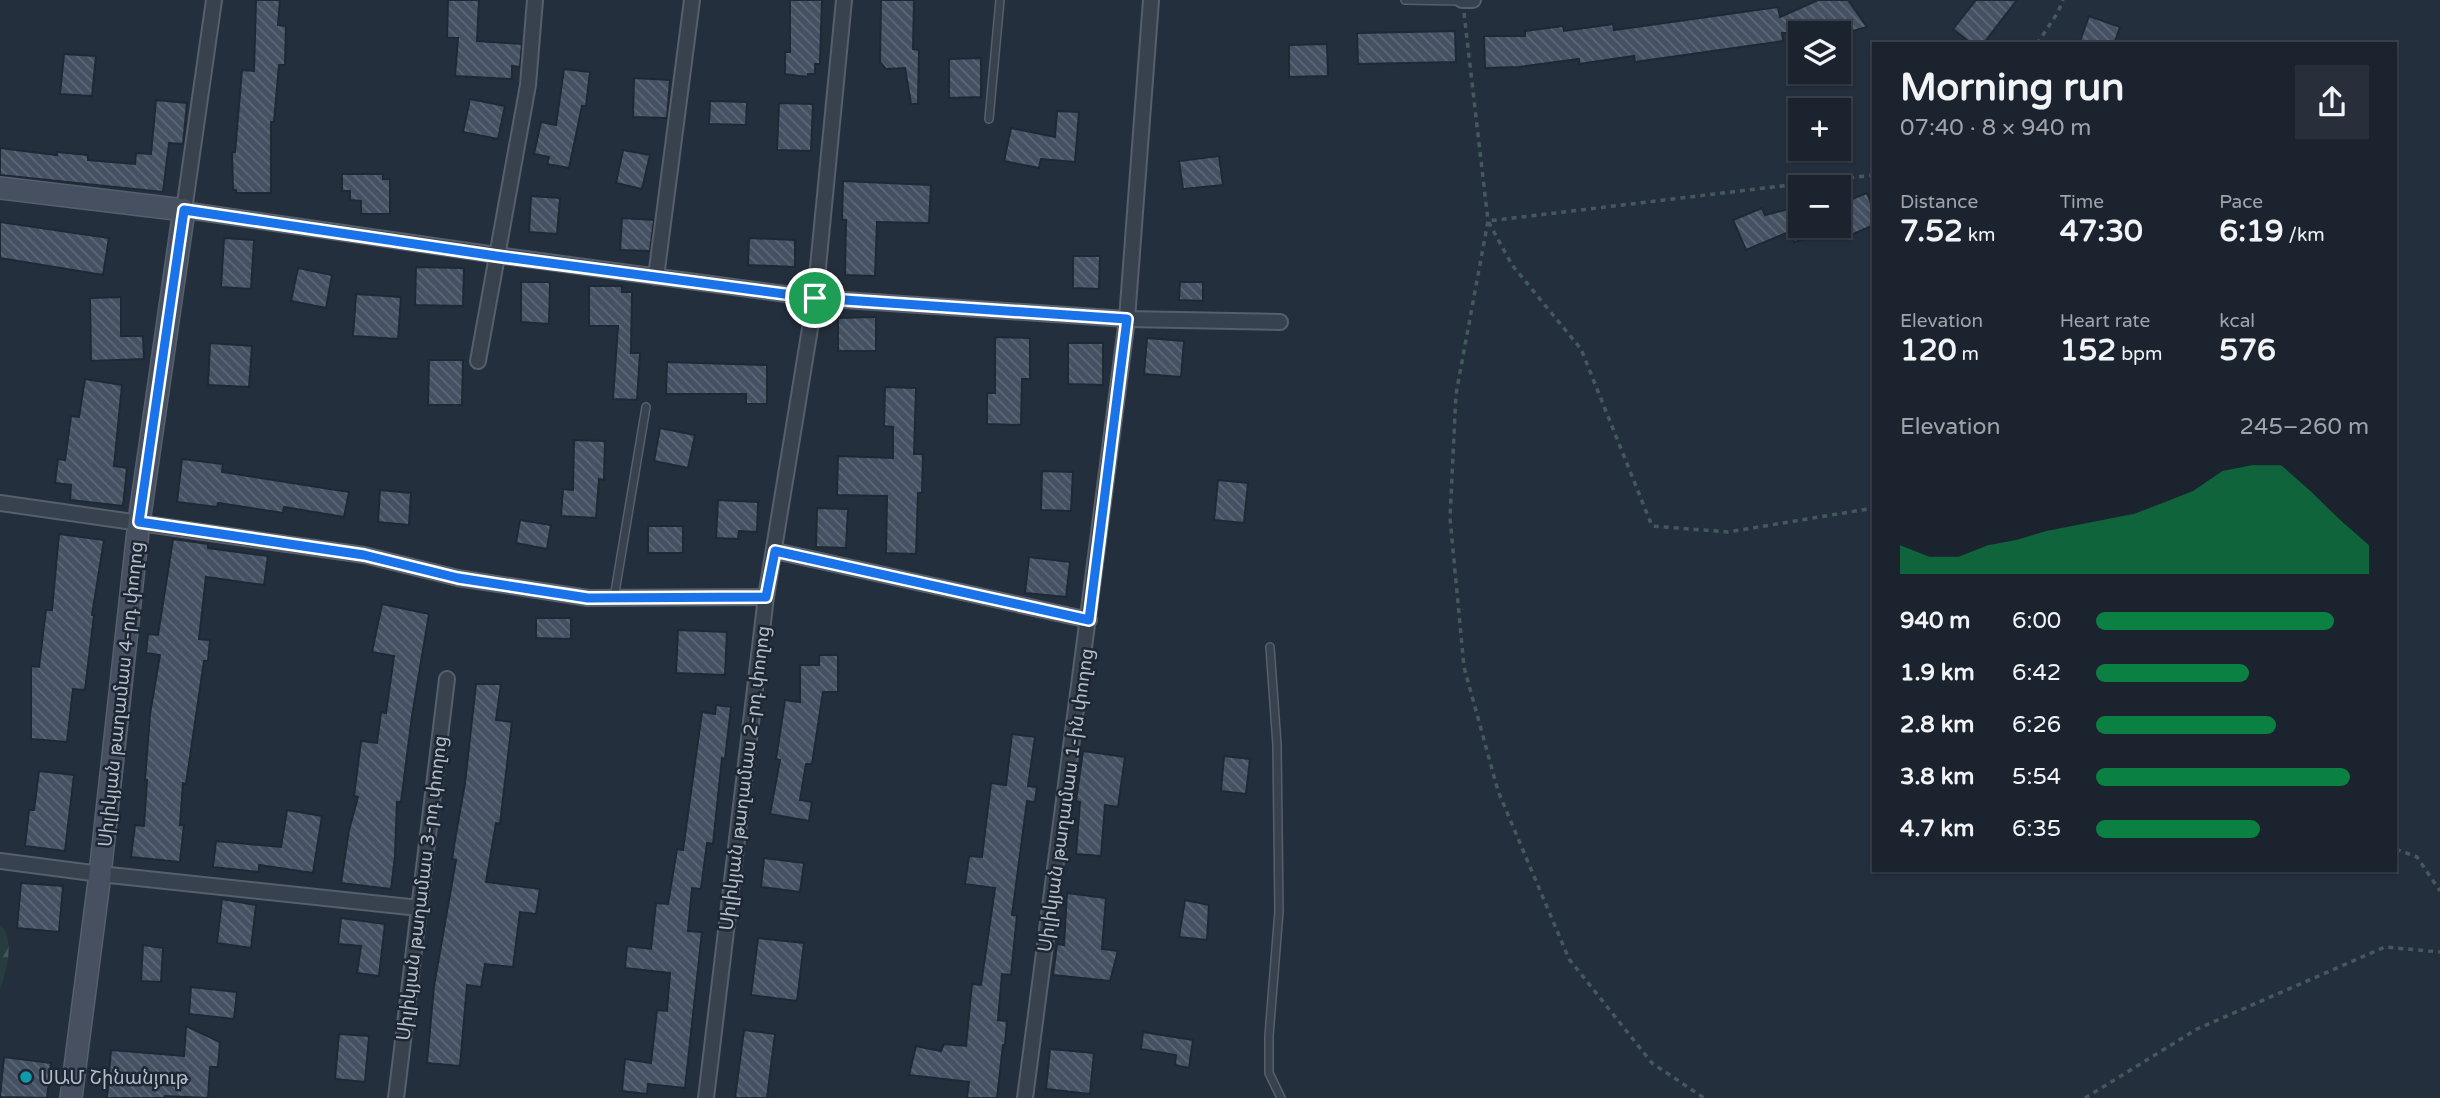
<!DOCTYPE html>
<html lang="en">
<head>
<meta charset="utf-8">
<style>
	:root { --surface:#1b232e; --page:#282f3a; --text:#f1f3f6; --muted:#a0a4aa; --line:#39404a; --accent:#0b8043 }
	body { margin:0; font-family:"Varela Round","Noto Sans Armenian",sans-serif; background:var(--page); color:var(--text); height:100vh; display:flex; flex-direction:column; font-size:26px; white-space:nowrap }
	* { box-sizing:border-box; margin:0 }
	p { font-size:23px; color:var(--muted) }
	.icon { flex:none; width:38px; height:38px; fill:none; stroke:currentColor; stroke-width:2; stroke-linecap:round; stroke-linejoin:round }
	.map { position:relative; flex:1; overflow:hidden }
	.drawer { position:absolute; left:1872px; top:42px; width:525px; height:830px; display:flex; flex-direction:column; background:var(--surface); border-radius:0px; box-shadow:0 2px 5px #0004,0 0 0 2px var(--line) }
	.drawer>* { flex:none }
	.buttons { position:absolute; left:1788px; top:21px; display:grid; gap:14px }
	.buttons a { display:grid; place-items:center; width:63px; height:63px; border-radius:0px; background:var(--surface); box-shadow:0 2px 5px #0004,0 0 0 2px var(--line); font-size:35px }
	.pin { position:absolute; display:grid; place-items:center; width:60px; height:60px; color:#fff; margin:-30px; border:4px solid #fff; border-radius:50%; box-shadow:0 2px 7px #0007 }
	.round { display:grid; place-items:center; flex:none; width:74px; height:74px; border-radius:0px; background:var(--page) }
	.headline { display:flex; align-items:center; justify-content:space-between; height:119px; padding:0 28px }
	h1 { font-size:38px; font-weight:700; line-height:52px }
	.stats { display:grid; grid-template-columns:repeat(3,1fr); gap:10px; height:119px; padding:7px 28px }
	.stats div { display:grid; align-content:center }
	.stats b { font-size:30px; font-weight:700 }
	.stats small { font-size:19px; font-weight:400 }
	.stats p { font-size:19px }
	.chart { height:196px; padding:14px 28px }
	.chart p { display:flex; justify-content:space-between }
	.chart svg { width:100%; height:126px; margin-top:7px; fill:var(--accent); opacity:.7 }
	ul { padding:0 28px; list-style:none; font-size:23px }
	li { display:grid; grid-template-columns:112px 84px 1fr; align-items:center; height:52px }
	li i { height:18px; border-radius:9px; background:var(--accent) }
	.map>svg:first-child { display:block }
</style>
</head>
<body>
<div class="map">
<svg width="2440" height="1098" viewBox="0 0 2440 1098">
	<defs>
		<pattern id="forest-firs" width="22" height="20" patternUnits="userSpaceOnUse" patternTransform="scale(1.75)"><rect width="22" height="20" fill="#263c3f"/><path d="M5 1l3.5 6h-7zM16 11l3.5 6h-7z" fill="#435659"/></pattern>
		<pattern id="building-back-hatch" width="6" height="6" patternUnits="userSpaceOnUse" patternTransform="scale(1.75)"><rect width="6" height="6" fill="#455162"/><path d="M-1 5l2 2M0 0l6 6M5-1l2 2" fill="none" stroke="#5d6877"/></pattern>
	</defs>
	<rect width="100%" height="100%" fill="#242f3e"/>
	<path fill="url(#forest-firs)" d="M0,925C16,939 6,972 0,989Z"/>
	<g fill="url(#building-back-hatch)" stroke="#1f2835" stroke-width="2">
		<path d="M256,0H280L278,25L286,26L285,65H279L274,122H271V193H236V190H233L232,152H235L242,70L254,71Z"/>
		<path d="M448,0H479L477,41L522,44L520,67L512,66V79L455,76L458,38H447Z"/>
		<path d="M790,0H822L820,64H815V74H808V77L785,74V52H790Z"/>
		<path d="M881,0H914L913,49L919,50L918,104H911L905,68L886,69L880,62Z"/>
		<path d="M1818,0H1848L1867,27L1846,33H1782L1783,41L1635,62L1634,56L1579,64V59L1519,67L1485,68L1484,36H1525V31L1563,26L1564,31L1613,24L1614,30L1778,7L1780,17Z"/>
		<path d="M1976,0H2017L1983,44H1972L1953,29Z"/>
		<path d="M2089,16L2120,27L2114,44H2079Z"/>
		<path d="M1455,31L1456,62L1358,64L1357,33Z"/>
		<path d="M1327,44L1328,76L1289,77V45Z"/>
		<path d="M64,54L96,56L92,96L60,94Z"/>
		<path d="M981,58V97L949,98V59Z"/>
		<path d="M564,69L590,72L586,106H582L569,168L547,164L549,157L534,154L541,122L556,125Z"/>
		<path d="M634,78L670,80L667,118L633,117Z"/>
		<path d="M470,99L505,106L498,139L463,132Z"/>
		<path d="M156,100L187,103L183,144L169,143L163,192L0,175V148L57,155V152L88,155V160L135,164L136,153L151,154Z"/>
		<path d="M710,101L747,102L746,125L709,124Z"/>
		<path d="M779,103L813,104L811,151L777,150Z"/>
		<path d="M1057,111L1079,112L1075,162L1041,159L1039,168L1004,161L1011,128L1055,137Z"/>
		<path d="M623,150L650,155L642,189L616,183Z"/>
		<path d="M1219,156L1223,185L1183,189L1179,161Z"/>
		<path d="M342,174H383V179H390V214H361V201L350,200V191H342Z"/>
		<path d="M843,181L931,185L929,223L877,222L875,276L845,275L846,220H842Z"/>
		<path d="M1867,193L1874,211V225L1851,235L1839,204Z"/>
		<path d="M531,196L560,198L557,234L529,232Z"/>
		<path d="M1801,206V226H1836V231L1794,242L1791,231L1746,250L1733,220L1762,208L1765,215Z"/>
		<path d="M622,218L654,220L650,251L620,250Z"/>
		<path d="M0,222L109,238L103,275L0,258Z"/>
		<path d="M224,238L254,240L251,289L221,287Z"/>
		<path d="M749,238L795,240V267L748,265Z"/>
		<path d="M1073,256H1100L1099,289L1073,288Z"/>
		<path d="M416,267L464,268L463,306L415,305Z"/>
		<path d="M298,268L332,275L326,308L291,301Z"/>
		<path d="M521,282H550L549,324L521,322Z"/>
		<path d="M1180,282H1203V301L1179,300Z"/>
		<path d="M589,286H622V292H632L631,353H640L637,400L613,399L618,326H589Z"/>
		<path d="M356,294L401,297L398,339L353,336Z"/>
		<path d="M121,297V336H143L144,359L91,361L90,298Z"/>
		<path d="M876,317V351H838V318Z"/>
		<path d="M995,337L1030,338V379H1022L1021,425L987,424V393H995Z"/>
		<path d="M1147,338L1184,341L1181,377L1144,374Z"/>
		<path d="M210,343L252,346L249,387L208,385Z"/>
		<path d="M1068,343H1103V385L1068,384Z"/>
		<path d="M429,360H463L462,405H428Z"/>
		<path d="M667,362L767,365V404H746V394H666Z"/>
		<path d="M85,379L122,385L114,466L127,468L123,506L70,500L71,485L55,483L58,459L65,460L71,416L79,417Z"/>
		<path d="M885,387L916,388L914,454H923L922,493H918L916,554L886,553L887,496L837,495L838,456L893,458V427L884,426Z"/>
		<path d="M660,428L695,435L688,468L654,461Z"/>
		<path d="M574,440L605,441L604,480L599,479L596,518L561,516L563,489L573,490Z"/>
		<path d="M182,459L223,464L222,472L349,492L344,517L284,507L283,513L218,503L217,507L177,502Z"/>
		<path d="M1042,471L1073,472L1071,511L1041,510Z"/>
		<path d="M1218,480L1248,483L1244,523L1214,520Z"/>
		<path d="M380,490L411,493L409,525L378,522Z"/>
		<path d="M718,500L758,502L757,532L739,531L738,539L716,538Z"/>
		<path d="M817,508L848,509L846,548L816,547Z"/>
		<path d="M520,520L551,525L547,549L516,543Z"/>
		<rect x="648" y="526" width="35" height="27"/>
		<path d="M59,534L104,540L92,615H94L85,690L73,689L67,742L31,739V666L39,667L46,610H52Z"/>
		<path d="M173,539L208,544V548L268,556L264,585L206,577L199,639L210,640L208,661H204L186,784L183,783L180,825H184L180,862L131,857L135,825L144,826L147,780H145L150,714L160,655L146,653L148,634L158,635Z"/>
		<path d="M1029,557L1070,562L1066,597L1025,593Z"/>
		<path d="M382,604L429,614L412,716L401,802H397L395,856L391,889L341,883L349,830L358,797L354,796L361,741L377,743L381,712L386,713L394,656L372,652Z"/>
		<path d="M536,618H571V639L536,638Z"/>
		<path d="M678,630L727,632L725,675L676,673Z"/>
		<path d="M819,655H838V692H823L812,764H806L800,800L812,802L809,821L770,814L780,760L776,759L785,700L800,702V665H819Z"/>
		<path d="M476,684H501L496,720L512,722L500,824L496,823L486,882L540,889L536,914L520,912L513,967L485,964L481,987L467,985L460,1066L427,1063L434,986L456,860L452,859L455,840L465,783Z"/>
		<path d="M716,705L731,707L725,759L722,758L713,844L707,843L701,889L692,888L688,931L702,932L685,1088L648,1084L647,1094L622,1091L625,1059L651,1063L657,1010L667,1011L670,973L625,968L627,946L651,949L656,903L668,904L677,849L683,850L702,712L715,714Z"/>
		<path d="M1012,734L1035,737L1028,786L1037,787L1035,802L1027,801L1012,915H1017L1011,975L1002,974L998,1020L1007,1021L1005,1045H1003L997,1098H967L969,1082L909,1075L916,1046L941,1051L944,1044L966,1046L972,984L981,985L995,888L965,884L969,856L982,857L991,783L1006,785Z"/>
		<path d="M1083,751L1125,757L1118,807L1105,805L1101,856L1076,854L1080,802L1076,801Z"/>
		<path d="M1224,756L1250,759L1246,794L1221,791Z"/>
		<path d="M39,771L74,775L65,851L25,846L29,810H34Z"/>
		<path d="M287,810L322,816L313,873L259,865V872L213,867L216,841L281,847Z"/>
		<path d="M764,858L804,863L800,892L761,887Z"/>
		<path d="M21,883L63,886L59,932L17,928Z"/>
		<path d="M1067,893L1106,898L1102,949L1118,951L1110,981L1053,975L1057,944L1064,945Z"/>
		<path d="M222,899L256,905L251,948L217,943Z"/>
		<path d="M1185,900L1209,905L1207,940L1179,937Z"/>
		<path d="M341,918L385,924L379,976L357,973L361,946L338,944Z"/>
		<path d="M758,938L804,943L797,1001L751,995Z"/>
		<path d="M143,945L163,948L161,982L141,981Z"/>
		<path d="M191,987L237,992L234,1019L189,1014Z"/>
		<path d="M186,1026L220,1042L218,1067H210L208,1098L165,1096L164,1098H107L111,1050L184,1056Z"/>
		<path d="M744,1030L775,1034L767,1098H735Z"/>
		<path d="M1143,1032L1193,1040L1189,1068L1175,1065L1176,1055L1141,1049Z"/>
		<path d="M339,1034L369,1036L365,1082L335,1079Z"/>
		<path d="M1050,1049L1094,1053L1090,1094L1046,1089Z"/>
		<path d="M4,1057L51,1063L47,1098L0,1097Z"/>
	</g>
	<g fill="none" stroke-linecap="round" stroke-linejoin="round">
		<g stroke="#565f6c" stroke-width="10">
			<g id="lane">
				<path d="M1405,0L1462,1"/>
				<path d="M989,119L1000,0"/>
				<path d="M614,598L646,407"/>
				<path d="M1270,647L1277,745L1279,911L1269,1036V1073L1281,1098"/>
			</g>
		</g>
		<g stroke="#565f6c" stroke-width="18">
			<g id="street">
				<path d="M214,0L184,210L496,255L815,298L1127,319L1280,322"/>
				<path d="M1462,0H1473"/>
				<path d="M656,277L692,0"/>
				<path d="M478,361L528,85L535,0"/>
				<path d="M0,503L364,555L458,578L588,598L766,597"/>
				<path d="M775,551L1089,620"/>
				<path d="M0,861L100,874L419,908"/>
				<path d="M396,1098L447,679"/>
				<path d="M706,1098L766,597L815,298L844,0"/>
				<path d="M1025,1098L1127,319L1151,0"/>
			</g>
		</g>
		<g stroke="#565f6c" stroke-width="24">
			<path id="secondary" d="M0,188L184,210L139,522L100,874L71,1098"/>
		</g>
		<g stroke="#44595c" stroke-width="3.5" stroke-dasharray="5 5" stroke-linecap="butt">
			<path d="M1464,13L1488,221L1456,394L1450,518L1464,667L1498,791L1569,959L1652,1063L1704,1098"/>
			<path d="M2037,44L2058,12L2063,0"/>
			<path d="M1874,175L1488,221L1512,265L1581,349L1652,526L1728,532L1874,508"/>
			<path d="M2396,849L2417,857L2440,891"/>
			<path d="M2085,1098L2197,1029L2385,947L2440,952"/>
		</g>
		<use href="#lane" stroke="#38414e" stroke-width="7"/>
		<use href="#street" stroke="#38414e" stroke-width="14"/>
		<use href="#secondary" stroke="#465061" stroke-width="21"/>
	</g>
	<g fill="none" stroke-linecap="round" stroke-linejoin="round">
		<g stroke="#fff" stroke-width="14">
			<path id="route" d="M184,210L496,256L815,298L1127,319L1089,620L775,551L766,597L588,598L458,578L364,555L139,522Z"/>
		</g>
		<use href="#route" stroke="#1a73e8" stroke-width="9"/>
	</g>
	<circle fill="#0f9aa8" stroke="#1d2633" stroke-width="2.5" cx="26" cy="1077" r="7"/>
	<g text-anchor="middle" stroke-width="5" stroke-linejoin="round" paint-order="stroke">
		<g font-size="19" fill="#b4bcc9" stroke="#1d2633">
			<text transform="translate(120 694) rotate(-84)" y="7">Սիլիկյան թաղամաս 4-րդ փողոց</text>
			<text transform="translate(744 778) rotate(-83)" y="7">Սիլիկյան թաղամաս 2-րդ փողոց</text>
			<text transform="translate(1065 800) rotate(-82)" y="7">Սիլիկյան թաղամաս 1-ին փողոց</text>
			<text transform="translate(421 888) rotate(-83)" y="7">Սիլիկյան թաղամաս 3-րդ փողոց</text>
		</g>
		<g font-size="19" fill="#b4bcc9" stroke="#1d2633" text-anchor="start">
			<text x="40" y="1084">ՍԱՄ Շինանյութ</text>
		</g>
	</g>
</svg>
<div class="buttons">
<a><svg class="icon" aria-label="layers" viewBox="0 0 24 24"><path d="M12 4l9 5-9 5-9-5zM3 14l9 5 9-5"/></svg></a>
<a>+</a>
<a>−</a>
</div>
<div class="pin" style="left:815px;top:298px;background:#1e9e55"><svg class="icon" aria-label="arrive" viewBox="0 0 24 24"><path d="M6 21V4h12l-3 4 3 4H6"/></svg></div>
<section class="drawer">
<div class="headline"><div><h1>Morning run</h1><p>07:40 · 8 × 940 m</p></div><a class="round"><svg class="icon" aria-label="share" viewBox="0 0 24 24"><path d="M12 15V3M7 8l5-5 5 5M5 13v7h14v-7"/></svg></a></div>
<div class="stats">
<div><p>Distance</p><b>7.52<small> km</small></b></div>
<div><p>Time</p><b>47:30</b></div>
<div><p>Pace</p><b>6:19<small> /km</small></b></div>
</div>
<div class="stats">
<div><p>Elevation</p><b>120<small> m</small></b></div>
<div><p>Heart rate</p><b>152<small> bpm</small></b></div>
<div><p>kcal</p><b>576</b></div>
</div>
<div class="chart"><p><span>Elevation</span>245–260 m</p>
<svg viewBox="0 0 160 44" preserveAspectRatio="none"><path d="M0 44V34L10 38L20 38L30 34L40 32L50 29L60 27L70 25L80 23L90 19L100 15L110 8L120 6L130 6L140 15L150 25L160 34V44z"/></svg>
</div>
<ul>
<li><b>940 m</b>6:00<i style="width:87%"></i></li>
<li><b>1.9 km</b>6:42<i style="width:56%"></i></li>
<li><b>2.8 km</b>6:26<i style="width:66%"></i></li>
<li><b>3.8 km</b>5:54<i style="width:93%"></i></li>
<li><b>4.7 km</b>6:35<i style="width:60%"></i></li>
</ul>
</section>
</div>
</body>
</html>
